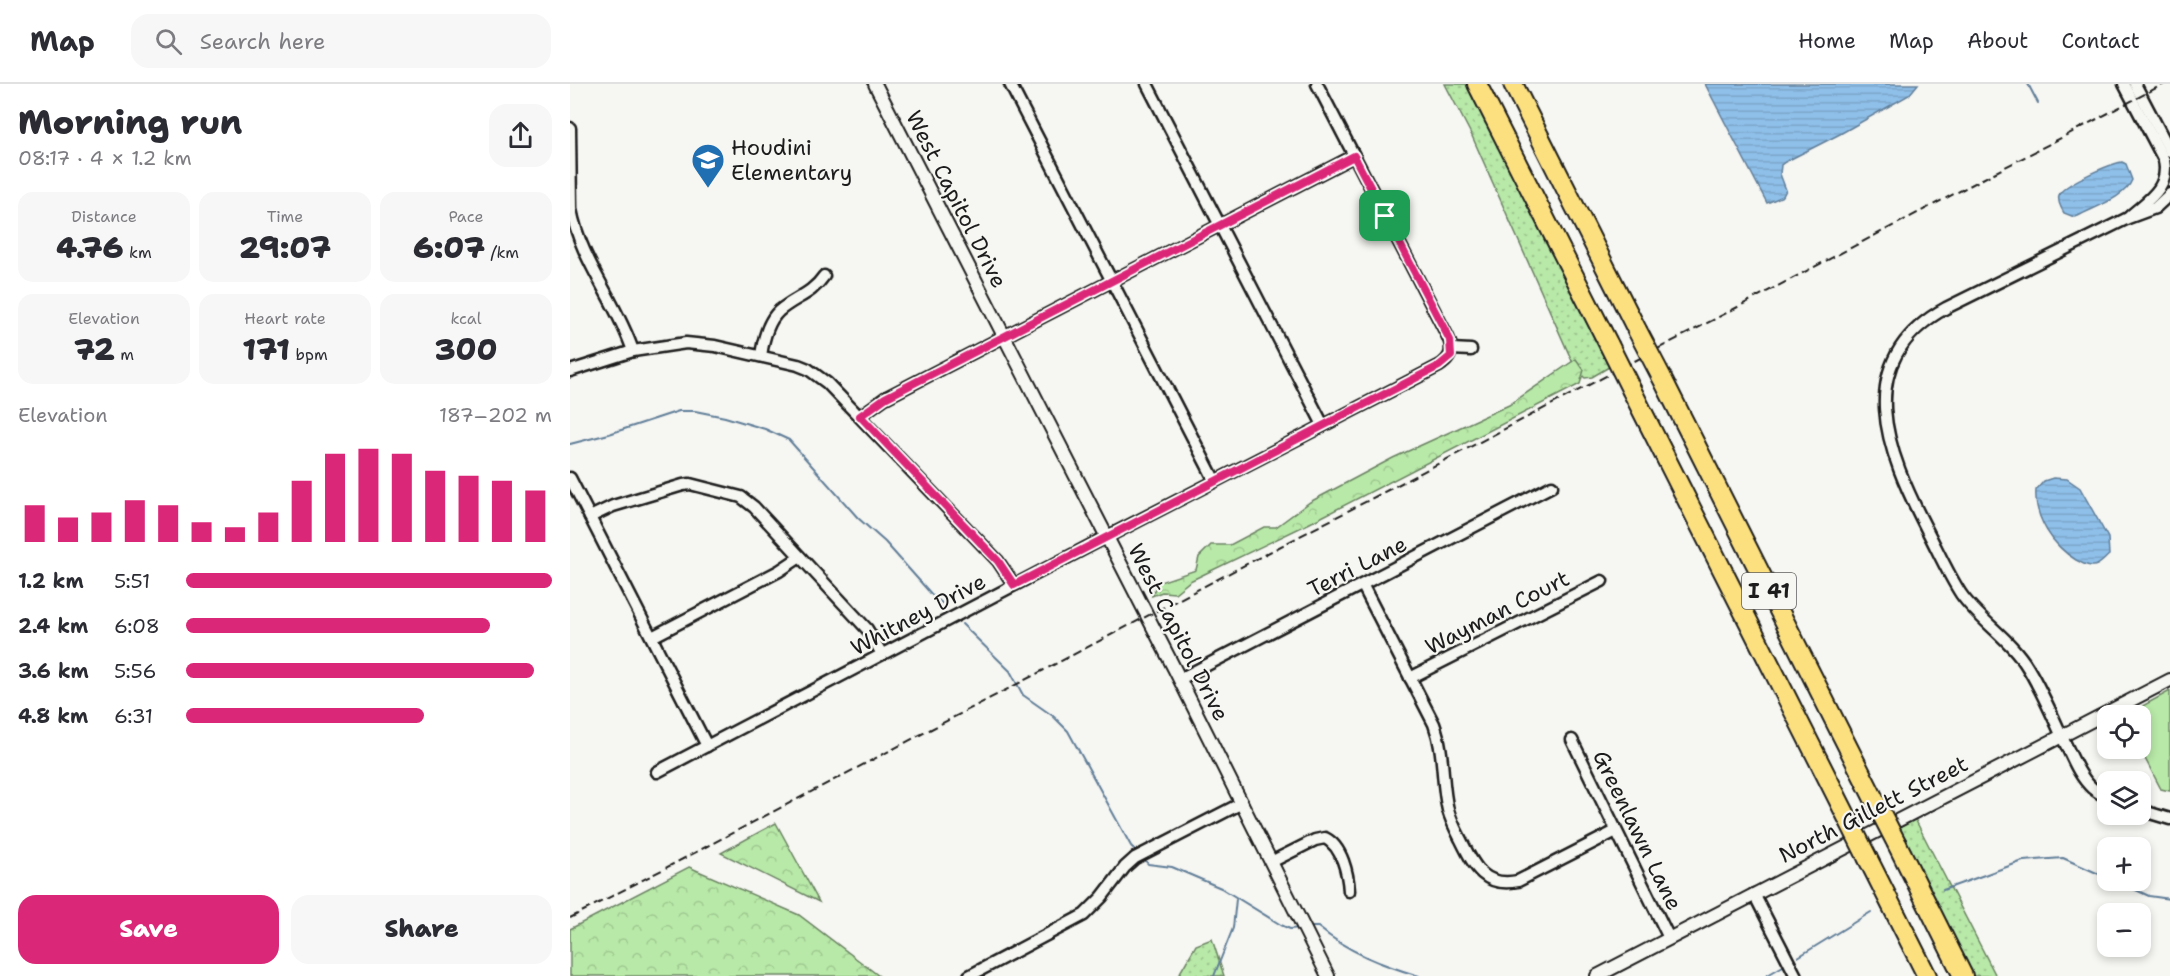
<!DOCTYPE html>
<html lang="en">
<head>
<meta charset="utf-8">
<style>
	:root { --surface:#fff; --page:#f7f7f7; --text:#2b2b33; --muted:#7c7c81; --line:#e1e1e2; --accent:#db2777 }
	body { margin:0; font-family:"Shantell Sans",sans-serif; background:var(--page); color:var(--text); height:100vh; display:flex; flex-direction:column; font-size:22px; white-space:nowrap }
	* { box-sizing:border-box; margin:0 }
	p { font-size:20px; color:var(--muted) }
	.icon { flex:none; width:33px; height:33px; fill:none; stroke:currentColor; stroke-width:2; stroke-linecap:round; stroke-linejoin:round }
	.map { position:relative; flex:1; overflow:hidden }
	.details { display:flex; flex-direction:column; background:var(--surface); width:570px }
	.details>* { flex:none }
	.buttons { position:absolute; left:1527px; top:621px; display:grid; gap:12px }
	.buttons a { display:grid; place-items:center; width:54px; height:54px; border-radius:12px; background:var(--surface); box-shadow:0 3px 9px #0003; font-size:30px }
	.pin { position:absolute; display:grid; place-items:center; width:51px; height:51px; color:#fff; margin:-26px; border-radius:12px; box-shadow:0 3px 9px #0006 }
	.round { display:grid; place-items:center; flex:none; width:63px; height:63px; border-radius:18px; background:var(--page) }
	.headline { display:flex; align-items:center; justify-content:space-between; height:102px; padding:0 18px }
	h1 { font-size:33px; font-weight:800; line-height:45px }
	.figures { display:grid; grid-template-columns:repeat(3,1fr); gap:9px; height:102px; padding:6px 18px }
	.figures div { display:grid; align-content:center; border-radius:15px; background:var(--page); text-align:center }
	.figures b { font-size:30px; font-weight:800 }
	.figures small { font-size:16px; font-weight:400 }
	.figures p { font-size:16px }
	.chart { height:168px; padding:12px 18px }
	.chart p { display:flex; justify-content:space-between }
	.chart svg { width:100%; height:108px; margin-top:6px; stroke:var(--accent); stroke-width:6 }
	.primary-button { display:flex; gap:12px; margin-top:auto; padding:12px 18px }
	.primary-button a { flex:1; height:69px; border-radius:18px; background:var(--accent); color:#fff; font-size:24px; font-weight:800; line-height:69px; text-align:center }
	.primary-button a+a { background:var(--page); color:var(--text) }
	ul { padding:0 18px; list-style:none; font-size:20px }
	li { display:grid; grid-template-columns:96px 72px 1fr; align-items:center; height:45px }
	li i { height:15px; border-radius:8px; background:var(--accent) }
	header { display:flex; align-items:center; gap:36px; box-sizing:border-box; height:84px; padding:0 30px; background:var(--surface); border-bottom:2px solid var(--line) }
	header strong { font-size:28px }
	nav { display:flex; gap:33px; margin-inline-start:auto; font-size:21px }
	.search { width:420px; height:54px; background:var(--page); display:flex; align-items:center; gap:15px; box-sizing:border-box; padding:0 21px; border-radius:18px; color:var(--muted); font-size:22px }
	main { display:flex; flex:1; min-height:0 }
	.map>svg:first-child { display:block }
</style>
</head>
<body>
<header>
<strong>Map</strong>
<div class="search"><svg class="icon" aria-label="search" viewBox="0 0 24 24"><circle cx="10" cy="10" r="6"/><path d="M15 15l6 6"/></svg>Search here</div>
<nav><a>Home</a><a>Map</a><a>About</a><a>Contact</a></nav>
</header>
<main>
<section class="details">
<div class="headline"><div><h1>Morning run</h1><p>08:17 · 4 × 1.2 km</p></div><a class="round"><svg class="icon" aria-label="share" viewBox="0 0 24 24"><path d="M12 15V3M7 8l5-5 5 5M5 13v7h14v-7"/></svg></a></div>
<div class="figures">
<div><p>Distance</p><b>4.76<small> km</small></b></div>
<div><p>Time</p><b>29:07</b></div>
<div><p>Pace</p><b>6:07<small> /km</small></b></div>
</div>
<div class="figures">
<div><p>Elevation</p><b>72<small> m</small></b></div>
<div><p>Heart rate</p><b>171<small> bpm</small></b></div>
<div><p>kcal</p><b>300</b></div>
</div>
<div class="chart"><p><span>Elevation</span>187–202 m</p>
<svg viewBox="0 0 160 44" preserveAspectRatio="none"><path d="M5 44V29M15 44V34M25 44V32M35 44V27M45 44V29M55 44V36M65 44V38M75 44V32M85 44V19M95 44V8M105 44V6M115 44V8M125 44V15M135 44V17M145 44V19M155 44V23"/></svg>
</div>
<ul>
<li><b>1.2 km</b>5:51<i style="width:100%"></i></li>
<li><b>2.4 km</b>6:08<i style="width:83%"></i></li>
<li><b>3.6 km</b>5:56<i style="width:95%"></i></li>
<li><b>4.8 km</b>6:31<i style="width:65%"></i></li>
</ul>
<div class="primary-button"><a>Save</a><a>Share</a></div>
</section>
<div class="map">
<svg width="1600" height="892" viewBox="0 0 1600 892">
	<defs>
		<pattern id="grass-dots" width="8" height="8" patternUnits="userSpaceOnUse" patternTransform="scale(1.5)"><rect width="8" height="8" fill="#b8e9a8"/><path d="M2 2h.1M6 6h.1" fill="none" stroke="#9ec790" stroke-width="1.8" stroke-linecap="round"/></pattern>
		<pattern id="forest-crowns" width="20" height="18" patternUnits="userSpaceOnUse" patternTransform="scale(1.5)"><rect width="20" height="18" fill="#b8e9a8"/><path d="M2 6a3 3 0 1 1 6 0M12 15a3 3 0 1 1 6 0" fill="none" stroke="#9ec790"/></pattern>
		<pattern id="water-rules" width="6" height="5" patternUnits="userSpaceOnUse" patternTransform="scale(1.5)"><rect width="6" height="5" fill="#8fc0ea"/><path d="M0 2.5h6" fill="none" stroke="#7ba4c8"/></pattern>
	</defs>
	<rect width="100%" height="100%" fill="#f6f6f2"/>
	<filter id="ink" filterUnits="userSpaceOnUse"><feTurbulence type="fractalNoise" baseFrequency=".0167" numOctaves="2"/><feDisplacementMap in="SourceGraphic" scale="12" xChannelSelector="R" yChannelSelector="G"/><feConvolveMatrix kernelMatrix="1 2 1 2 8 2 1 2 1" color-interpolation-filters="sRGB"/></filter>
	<g filter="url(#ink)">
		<g fill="url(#grass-dots)" stroke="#6a8262" stroke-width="1.5">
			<path d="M875,0H896L1039,278V283L1022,293L1015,294L1006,286L902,52Z"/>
			<path d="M1345,735L1426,892H1403L1329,744Z"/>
			<path d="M642,855L654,892H608L626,861Z"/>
		</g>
		<g fill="url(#forest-crowns)" stroke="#6a8262" stroke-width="1.5">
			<path d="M1006,275L1014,286L1010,300L738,440L620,497L605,509L592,508L582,512L587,499L626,486L629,473L641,461H660L694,443H706L740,418L823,374L939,321Z"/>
			<path d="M206,739L249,818L151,769Z"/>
			<path d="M119,783L229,831L309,892H0V845Z"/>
		</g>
		<path fill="#b8e9a8" stroke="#6a8262" stroke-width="1.5" d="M1600,607V707L1591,705L1570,665V632L1556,631Z"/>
		<g fill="url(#water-rules)" stroke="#617e98" stroke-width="1.5">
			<path d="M1135,0H1348L1339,11L1270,50L1215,78L1211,81L1210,90L1216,106L1213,112L1197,119Z"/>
			<path d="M1552,78L1556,80L1562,96C1555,114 1524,123 1508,132L1504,133L1494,129C1491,124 1487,117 1489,111C1493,100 1540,80 1552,78Z"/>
			<path d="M1483,394L1497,395L1510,404L1538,454L1539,471C1534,475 1530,481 1524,482C1517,483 1512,479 1506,476C1483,462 1464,434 1466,406L1474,397Z"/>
		</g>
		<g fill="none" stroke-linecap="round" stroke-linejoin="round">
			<g stroke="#617e98" stroke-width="2">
				<path d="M1458,0L1468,19"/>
				<path d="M0,360L39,350L109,327H125L155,333L195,345L219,356L288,434L315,458L363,512L377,523"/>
				<path d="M392,540L440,587L453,611L483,632L498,647L561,762L568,769"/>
				<path d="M574,775L578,780L602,783L651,804L711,841L720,845L730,844"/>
				<path d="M1544,796L1579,812L1600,815"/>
				<path d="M1373,806L1453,777L1493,774L1538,794"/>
				<path d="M738,843H748C778,868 812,881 849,892"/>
				<path d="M1228,873L1301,828"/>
				<path d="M644,892L663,844L666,815"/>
				<path d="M1196,892L1213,882"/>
			</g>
			<g stroke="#1c1c1c" stroke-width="15">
				<g id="minor">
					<path d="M440,0L645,397"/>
					<path d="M577,0L753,341"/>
					<path d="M1554,0L1594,76C1600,104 1578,116 1560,132"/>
					<path d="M1565,0L1600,67"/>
					<path d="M0,44L1,125C10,176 47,218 63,267"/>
					<path d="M881,265L901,266"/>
					<path d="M191,272C193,257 197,238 209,227C225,213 241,211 254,192"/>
					<path d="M0,287L63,267L116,259L145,262L228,281L238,285L257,299L428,477L444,501"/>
					<path d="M290,332L315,314L784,72"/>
					<path d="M0,394L137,662"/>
					<path d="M20,433L43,422L113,401L120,400L171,413L184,423L297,545L312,570"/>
					<path d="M793,502L864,640C875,669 871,698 878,726C881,737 886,746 891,756C904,782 914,804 948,797L1046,747"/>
					<path d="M82,553L209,487L230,473"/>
					<path d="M840,594L1032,497"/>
					<path d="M610,595L982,402"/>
					<path d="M1002,656L1099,854"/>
					<path d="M87,688L527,458L869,282C882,274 884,265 877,251L747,0"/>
					<path d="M1538,713C1532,711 1527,708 1522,704C1509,692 1502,673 1494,657C1483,633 1472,607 1458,584C1441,555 1410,537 1391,510C1378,490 1368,467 1357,446C1317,368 1279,277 1376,224L1558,134L1585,124L1600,110"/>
					<path d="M1570,726L1600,735"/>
					<path d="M701,778L745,756L755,754C772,762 778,790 779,807"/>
					<path d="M1184,810L1226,892"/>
					<path d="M399,892L514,831L532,813L555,783L565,774L672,719"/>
				</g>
			</g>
			<g stroke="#1c1c1c" stroke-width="16">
				<g id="tertiary">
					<path d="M305,0L604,584L758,892"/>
					<path d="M1027,892L1600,596"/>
				</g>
			</g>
			<g stroke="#1c1c1c" stroke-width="22">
				<g id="motorway">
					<path d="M907,0L1039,261"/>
					<path d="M943,0L1067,246"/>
					<path d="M1091,292L1308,723"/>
					<path d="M1062,307L1279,737"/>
					<path d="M1327,760L1393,892"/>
					<path d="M1298,775L1357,892"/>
				</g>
			</g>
			<use href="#minor" stroke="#f6f6f2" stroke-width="10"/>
			<use href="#tertiary" stroke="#f6f6f2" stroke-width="12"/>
			<use href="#motorway" stroke="#fce080" stroke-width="18"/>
			<path stroke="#1c1c1c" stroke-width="2" stroke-dasharray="9 4.5" stroke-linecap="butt" d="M0,834L1594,0"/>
			<g stroke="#1c1c1c" stroke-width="22" stroke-linecap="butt">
				<g id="motorway-bridge">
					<path d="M1067,246L1091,292"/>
					<path d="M1039,261L1062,307"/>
					<path d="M1308,723L1327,760"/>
					<path d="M1279,737L1298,775"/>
				</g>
			</g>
			<use href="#motorway-bridge" stroke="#fce080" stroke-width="18"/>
		</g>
	</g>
	<g fill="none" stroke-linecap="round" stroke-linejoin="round" filter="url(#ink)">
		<g stroke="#fff" stroke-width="12">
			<path id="route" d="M784,72L880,256L881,272L869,282L444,501L428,477L290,332L315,314Z"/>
		</g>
		<use href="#route" stroke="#db2777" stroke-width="8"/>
	</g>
	<defs>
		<g id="school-pin" transform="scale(1.725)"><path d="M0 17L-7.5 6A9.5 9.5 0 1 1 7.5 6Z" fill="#1f6fb2" stroke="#f6f6f2"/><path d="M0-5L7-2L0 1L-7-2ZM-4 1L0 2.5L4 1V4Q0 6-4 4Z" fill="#fff"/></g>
	</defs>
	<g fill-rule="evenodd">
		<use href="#school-pin" x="138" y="76"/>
	</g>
	<g text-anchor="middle" stroke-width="4.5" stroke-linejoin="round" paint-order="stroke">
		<rect fill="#f6f6f2" stroke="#5d5d5c" stroke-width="1.5" x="1172" y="489" width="54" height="36" rx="4.5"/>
		<g font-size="21" font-weight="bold" fill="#1c1c1c">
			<text x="1199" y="514">I 41</text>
		</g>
		<g font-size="22" fill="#1c1c1c" stroke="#f6f6f2" text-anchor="start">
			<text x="161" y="71">Houdini<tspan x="161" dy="25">Elementary</tspan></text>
		</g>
		<g font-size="22" fill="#1c1c1c" stroke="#f6f6f2">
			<text transform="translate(387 115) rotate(63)" y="8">West Capitol Drive</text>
			<text transform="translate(787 482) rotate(-27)" y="8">Terri Lane</text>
			<text transform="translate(927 528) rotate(-27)" y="8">Wayman Court</text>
			<text transform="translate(348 530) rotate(-28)" y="8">Whitney Drive</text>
			<text transform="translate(609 548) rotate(63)" y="8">West Capitol Drive</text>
			<text transform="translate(1303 725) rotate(-27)" y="8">North Gillett Street</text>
			<text transform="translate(1068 746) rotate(64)" y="8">Greenlawn Lane</text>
		</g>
	</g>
</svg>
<div class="buttons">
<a><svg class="icon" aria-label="locate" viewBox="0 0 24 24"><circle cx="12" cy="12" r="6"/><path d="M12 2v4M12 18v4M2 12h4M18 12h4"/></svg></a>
<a><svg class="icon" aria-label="layers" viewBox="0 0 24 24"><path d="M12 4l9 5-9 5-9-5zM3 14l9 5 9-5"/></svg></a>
<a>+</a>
<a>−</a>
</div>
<div class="pin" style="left:815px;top:132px;background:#1e9e55"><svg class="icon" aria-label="arrive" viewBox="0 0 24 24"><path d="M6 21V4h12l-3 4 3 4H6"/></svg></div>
</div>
</main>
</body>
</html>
